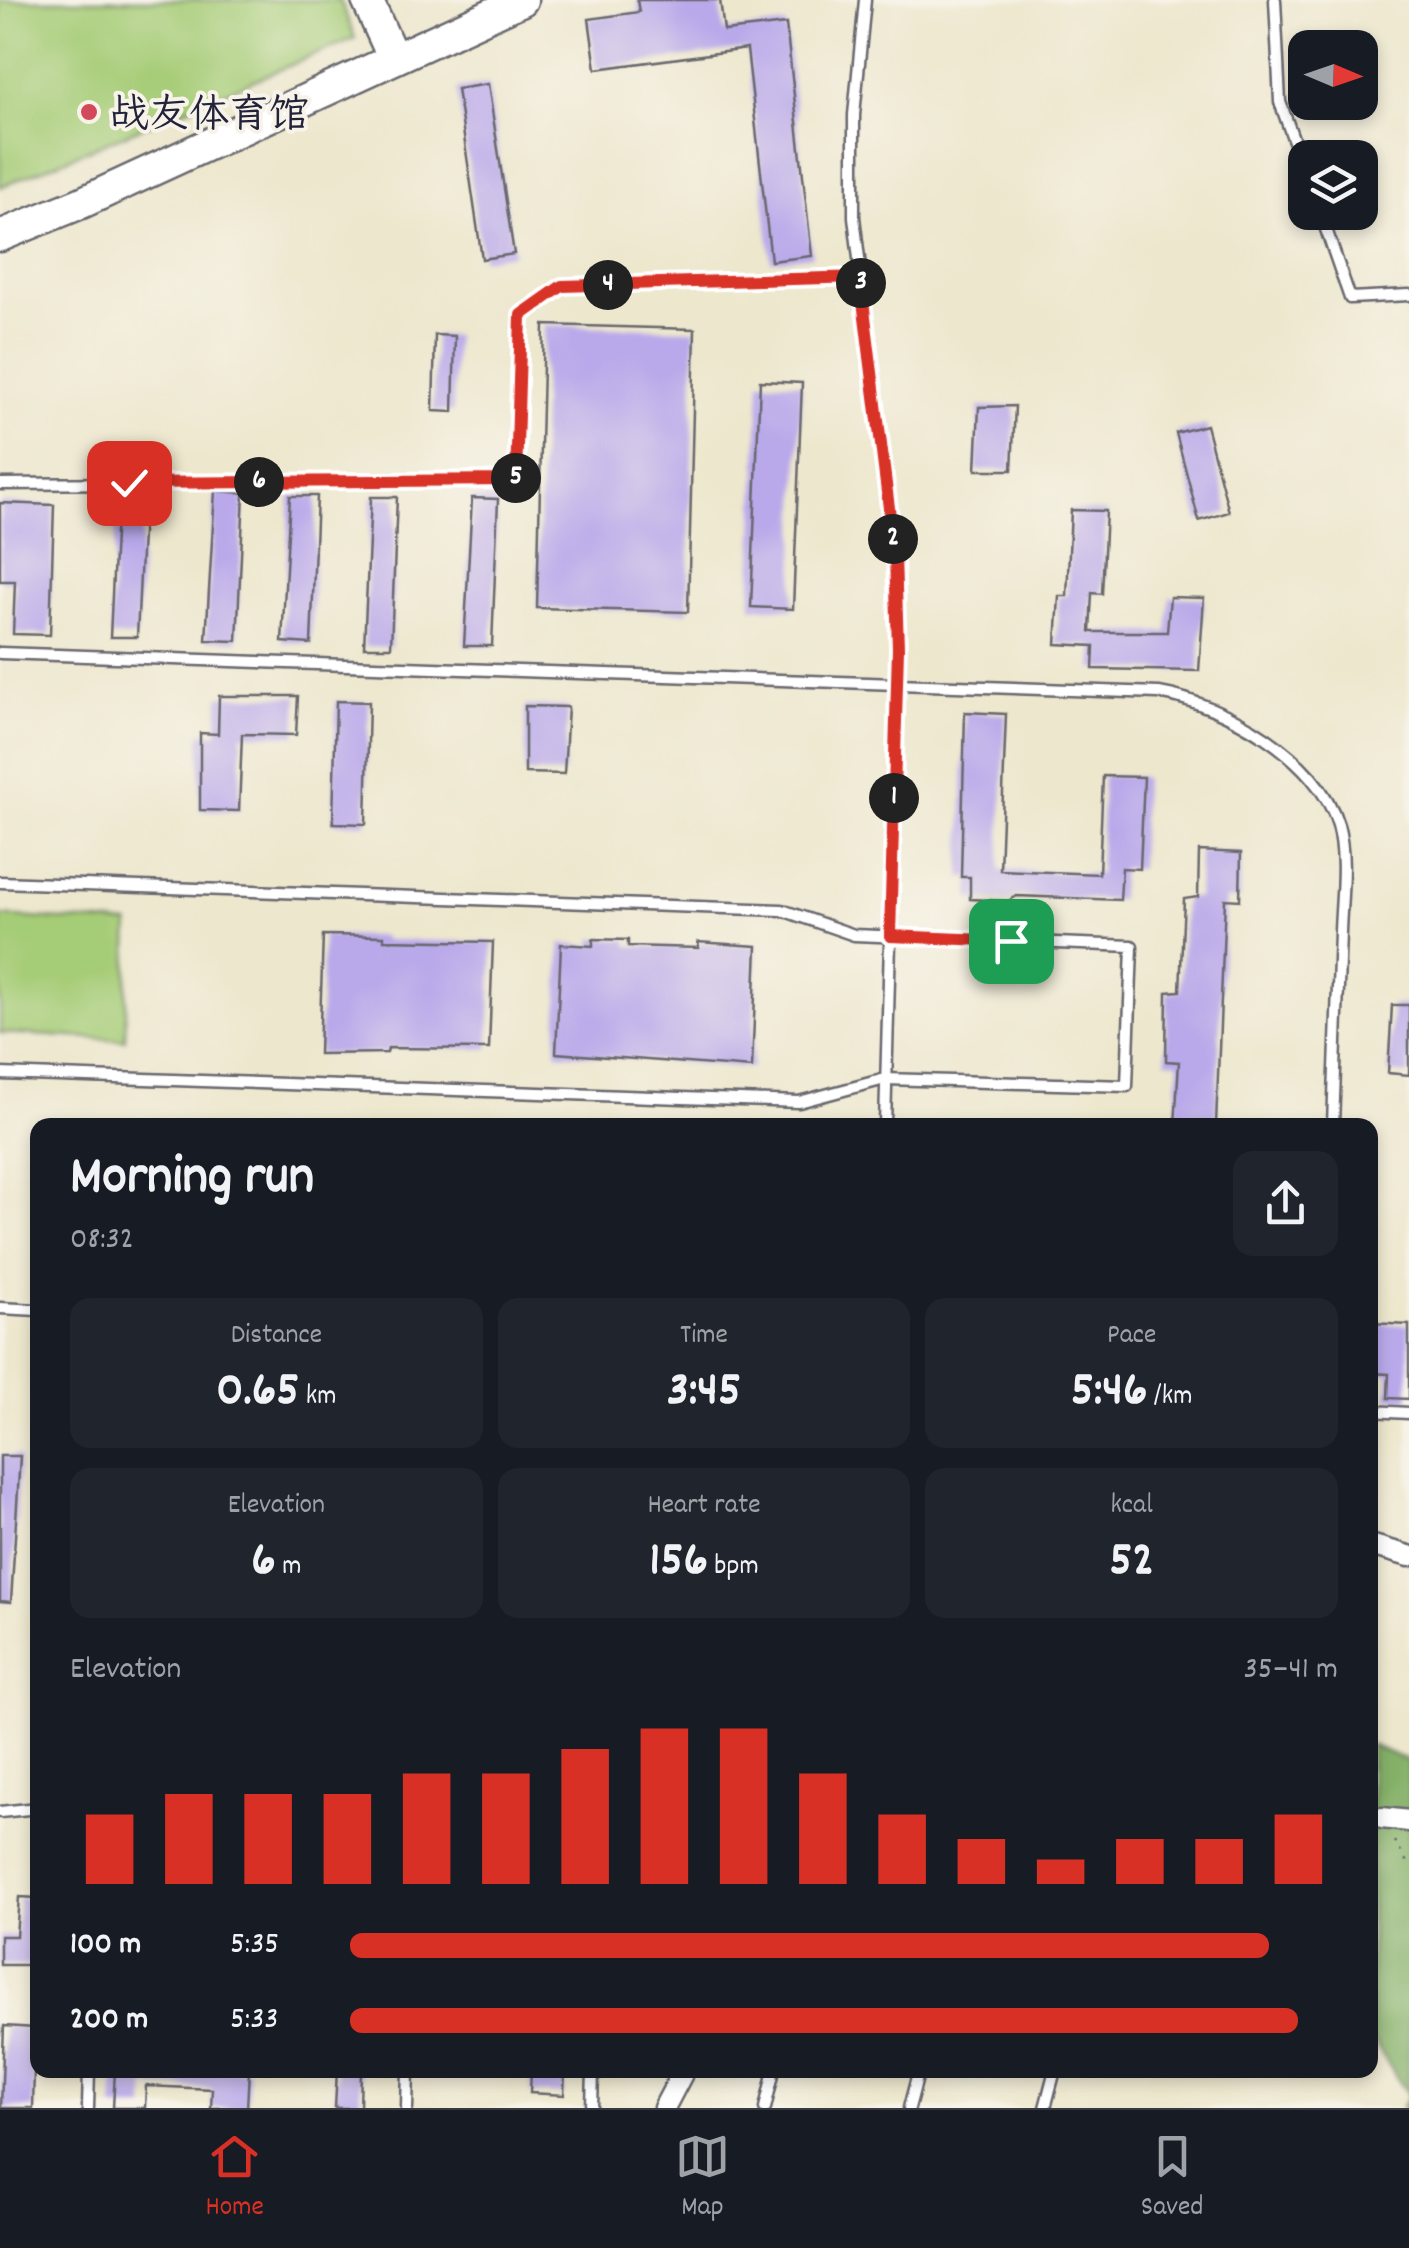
<!DOCTYPE html>
<html lang="en">
<head>
<meta charset="utf-8">
<style>
	:root { --surface:#171b24; --page:#20242c; --text:#f1f3f6; --muted:#9ea1a6; --line:#363941; --accent:#d93025 }
	body { margin:0; font-family:Dekko,"LXGW WenKai TC",sans-serif; background:var(--page); color:var(--text); height:100vh; display:flex; flex-direction:column; font-size:38px; white-space:nowrap }
	* { box-sizing:border-box; margin:0 }
	p { font-size:32px; color:var(--muted) }
	.icon { flex:none; width:55px; height:55px; fill:none; stroke:currentColor; stroke-width:2; stroke-linecap:round; stroke-linejoin:round }
	.map { position:relative; flex:1; overflow:hidden }
	.panel { position:absolute; left:30px; top:1118px; width:1348px; height:960px; display:flex; flex-direction:column; background:var(--surface); border-radius:20px; box-shadow:0 5px 15px #0003 }
	.panel>* { flex:none }
	.needle { width:65px; rotate:92deg }
	.tools { position:absolute; left:1288px; top:30px; display:grid; gap:20px }
	.tools a { display:grid; place-items:center; width:90px; height:90px; border-radius:20px; background:var(--surface); box-shadow:0 5px 15px #0003; font-size:50px }
	.pin { position:absolute; display:grid; place-items:center; width:85px; height:85px; color:#fff; margin:-42px; border-radius:20px; box-shadow:0 5px 15px #0006 }
	.km { position:absolute; width:50px; height:50px; margin:-25px; border-radius:50%; background:#222; color:#fff; font-size:28px; line-height:50px; text-align:center }
	.round { display:grid; place-items:center; flex:none; width:105px; height:105px; border-radius:20px; background:var(--page) }
	.headline { display:flex; align-items:center; justify-content:space-between; height:170px; padding:0 40px }
	h1 { font-size:55px; font-weight:700; line-height:75px }
	.figures { display:grid; grid-template-columns:repeat(3,1fr); gap:15px; height:170px; padding:10px 40px }
	.figures div { display:grid; align-content:center; border-radius:20px; background:var(--page); text-align:center }
	.figures b { font-size:50px; font-weight:700 }
	.figures small { font-size:28px; font-weight:400 }
	.figures p { font-size:28px }
	.chart { height:280px; padding:20px 40px }
	.chart p { display:flex; justify-content:space-between }
	.chart svg { width:100%; height:180px; margin-top:10px; stroke:var(--accent); stroke-width:6 }
	ul { padding:0 40px; list-style:none; font-size:32px }
	li { display:grid; grid-template-columns:160px 120px 1fr; align-items:center; height:75px }
	li i { height:25px; border-radius:12px; background:var(--accent) }
	.dock { display:flex; justify-content:space-around; align-items:center; height:140px; border-top:2px solid var(--line); background:var(--surface); font-size:28px; color:var(--muted) }
	.dock a { display:grid; justify-items:center; gap:5px }
	.dock .selected { color:var(--accent) }
	.map>svg:first-child { display:block }
</style>
</head>
<body>
<div class="map">
<svg width="1409" height="2108" viewBox="0 0 1409 2108">
	<rect width="100%" height="100%" fill="#f7f3e8"/>
	<filter id="ink" filterUnits="userSpaceOnUse"><feTurbulence type="fractalNoise" baseFrequency=".01" numOctaves="2"/><feDisplacementMap in="SourceGraphic" scale="20" xChannelSelector="R" yChannelSelector="G"/><feConvolveMatrix kernelMatrix="1 2 1 2 8 2 1 2 1" color-interpolation-filters="sRGB"/></filter>
	<filter id="wash" filterUnits="userSpaceOnUse"><feTurbulence type="fractalNoise" baseFrequency=".0048" numOctaves="4" result="noise"/><feDisplacementMap in="SourceGraphic" scale="40" xChannelSelector="R" yChannelSelector="G"/><feGaussianBlur stdDeviation="2.25" result="paint"/><feColorMatrix in="noise" values="0 0 0 0 0 0 0 0 0 0 0 0 0 0 0 0 0 1.4 0 .05"/><feComposite in="paint" operator="in"/></filter>
	<g filter="url(#wash)">
		<rect width="100%" height="100%" fill="#ede7cd"/>
		<g fill="#a5cc76" stroke="#647758" stroke-width="2.5">
			<path d="M0,0H340L355,38L0,187Z"/>
			<path d="M0,916L129,924L125,1040L0,1033Z"/>
		</g>
		<path fill="#84b067" stroke="#536951" stroke-width="2.5" d="M1370,1745L1409,1761V2108H1402L1408,2095L1370,2036Z"/>
		<g id="blocks">
			<g fill="#b9a9ea">
				<path d="M637,0H720L724,31L786,24L812,256L771,261L747,49L596,69L589,19L639,12Z"/>
				<path d="M488,84L514,254L482,259L457,89Z"/>
				<path d="M544,325L695,329L688,612L537,608Z"/>
				<path d="M435,335L455,336L453,412L433,411Z"/>
				<path d="M760,381L802,383L793,609L751,607Z"/>
				<path d="M1015,406L1012,470H976L979,407Z"/>
				<path d="M1206,425L1229,512L1199,521L1176,433Z"/>
				<path d="M215,491L244,493L237,641L206,640Z"/>
				<path d="M117,492H144L137,637H110Z"/>
				<path d="M290,496H317L311,644L282,642Z"/>
				<path d="M371,497H397L391,647H364Z"/>
				<path d="M472,498L498,499L492,646H464Z"/>
				<path d="M0,503L54,505L50,635L13,634L15,581H0Z"/>
				<path d="M1071,510L1106,511L1102,594L1092,593L1090,632H1167L1170,597L1204,598L1199,671L1093,669L1094,646L1056,644L1059,596H1067Z"/>
				<path d="M219,696H298L296,735L242,734L239,811L200,810V733L218,734Z"/>
				<path d="M336,701L369,702L366,824L333,823Z"/>
				<path d="M525,706L568,707L564,774L525,773Z"/>
				<path d="M965,712L1006,714L1000,870L1099,874L1103,776L1144,777L1140,869L1122,868L1120,900L1017,896L1008,901L970,899V877H961Z"/>
				<path d="M1199,851L1241,853L1240,900L1225,899L1216,1125H1175L1179,1062L1166,1061L1167,992L1180,991L1184,899L1198,897Z"/>
				<path d="M323,935L384,936V940L493,942L489,1049L388,1048L387,1053L319,1054Z"/>
				<path d="M593,939L628,940V946L699,948L698,942L757,946L752,1068L556,1053L561,944L593,946Z"/>
				<path d="M1392,1005H1409V1075L1388,1073Z"/>
				<path d="M1370,1323L1409,1325V1399L1388,1398L1389,1374L1370,1373Z"/>
				<path d="M0,1456H20L11,1602L0,1601Z"/>
				<path d="M19,1897L38,1898V1965H0V1936H16Z"/>
				<path d="M4,2026L35,2028L33,2108H1Z"/>
				<path d="M115,2070H249L247,2108H211L212,2089L146,2086L145,2108H113Z"/>
				<path d="M337,2070H361L360,2108H335Z"/>
				<path d="M531,2070H565L564,2095L530,2093Z"/>
			</g>
		</g>
	</g>
	<g filter="url(#ink)">
		<use href="#blocks" fill-opacity="0" stroke="#69676e" stroke-width="2.5"/>
		<g fill="none" stroke-linecap="round" stroke-linejoin="round">
			<g stroke="#69676e" stroke-width="15">
				<g id="lane">
					<path d="M865,0L854,115V217L895,556L898,649L885,1125"/>
					<path d="M1275,0L1280,102L1305,172"/>
					<path d="M1320,212L1350,298L1409,295"/>
					<path d="M0,484L515,480L521,315L562,286L861,277"/>
					<path d="M0,653L1159,693C1224,704 1318,757 1338,825C1347,858 1341,898 1340,932C1338,997 1335,1061 1333,1125"/>
					<path d="M0,882L782,910L854,935L1132,946L1127,1086L885,1079L799,1102L0,1074"/>
					<path d="M0,1308L38,1310"/>
					<path d="M1370,1411L1409,1413"/>
					<path d="M0,1812L38,1808"/>
					<path d="M88,2108L89,2070"/>
					<path d="M407,2108L408,2070"/>
					<path d="M592,2108L593,2070"/>
					<path d="M765,2108L774,2070"/>
					<path d="M909,2108L919,2070"/>
					<path d="M1045,2108L1055,2070"/>
				</g>
			</g>
			<g stroke="#69676e" stroke-width="25">
				<g id="street">
					<path d="M1370,1545L1409,1556"/>
					<path d="M1382,1818L1409,1821"/>
					<path d="M664,2108L684,2070"/>
				</g>
			</g>
			<g stroke="#69676e" stroke-width="35">
				<g id="secondary">
					<path d="M367,0L393,57"/>
					<path d="M0,236L81,203L522,0"/>
				</g>
			</g>
			<path stroke="#69676e" stroke-width="2.5" stroke-dasharray="2.5 8" stroke-linecap="butt" d="M1395,1841L1409,1866"/>
			<use href="#lane" stroke="#fff" stroke-width="10"/>
			<use href="#street" stroke="#fff" stroke-width="20"/>
			<use href="#secondary" stroke="#fff" stroke-width="30"/>
		</g>
	</g>
	<g fill="none" stroke-linecap="round" stroke-linejoin="round" filter="url(#ink)">
		<g stroke="#fff" stroke-width="20">
			<path id="route" d="M129,483L516,480L521,315L562,286L860,277L895,556L898,648L890,936L1011,941"/>
		</g>
		<use href="#route" stroke="#d93025" stroke-width="12"/>
	</g>
	<circle fill="#d1495b" stroke="#f7f3e8" stroke-width="4" cx="89" cy="112" r="10"/>
	<g text-anchor="middle" stroke-width="8" stroke-linejoin="round" paint-order="stroke">
		<g font-size="40" fill="#22223b" stroke="#f7f3e8" text-anchor="start">
			<text x="109" y="126">战友体育馆</text>
		</g>
	</g>
</svg>
<div class="tools">
<a><svg class="needle" viewBox="-14 -14 28 28"><path d="M0-13l5 13h-10z" fill="#e53935"/><path d="M0 13l5-13h-10z" fill="#9ea1a6"/></svg></a>
<a><svg class="icon" aria-label="layers" viewBox="0 0 24 24"><path d="M12 4l9 5-9 5-9-5zM3 14l9 5 9-5"/></svg></a>
</div>
<div class="pin" style="left:1011px;top:941px;background:#1e9e55"><svg class="icon" aria-label="arrive" viewBox="0 0 24 24"><path d="M6 21V4h12l-3 4 3 4H6"/></svg></div>
<div class="pin" style="left:129px;top:483px;background:#d93025"><svg class="icon" aria-label="check" viewBox="0 0 24 24"><path d="M5 12l5 5 9-10"/></svg></div>
<b class="km" style="left:894px;top:798px">1</b>
<b class="km" style="left:893px;top:539px">2</b>
<b class="km" style="left:861px;top:283px">3</b>
<b class="km" style="left:608px;top:285px">4</b>
<b class="km" style="left:516px;top:478px">5</b>
<b class="km" style="left:259px;top:482px">6</b>
<section class="panel">
<div class="headline"><div><h1>Morning run</h1><p>08:32</p></div><a class="round"><svg class="icon" aria-label="share" viewBox="0 0 24 24"><path d="M12 15V3M7 8l5-5 5 5M5 13v7h14v-7"/></svg></a></div>
<div class="figures">
<div><p>Distance</p><b>0.65<small> km</small></b></div>
<div><p>Time</p><b>3:45</b></div>
<div><p>Pace</p><b>5:46<small> /km</small></b></div>
</div>
<div class="figures">
<div><p>Elevation</p><b>6<small> m</small></b></div>
<div><p>Heart rate</p><b>156<small> bpm</small></b></div>
<div><p>kcal</p><b>52</b></div>
</div>
<div class="chart"><p><span>Elevation</span>35–41 m</p>
<svg viewBox="0 0 160 44" preserveAspectRatio="none"><path d="M5 44V27M15 44V22M25 44V22M35 44V22M45 44V17M55 44V17M65 44V11M75 44V6M85 44V6M95 44V17M105 44V27M115 44V33M125 44V38M135 44V33M145 44V33M155 44V27"/></svg>
</div>
<ul>
<li><b>100 m</b>5:35<i style="width:93%"></i></li>
<li><b>200 m</b>5:33<i style="width:96%"></i></li>
</ul>
</section>
</div>
<nav class="dock">
<a class="selected"><svg class="icon" aria-label="home" viewBox="0 0 24 24"><path d="M3 11l9-7 9 7M6 9v11h12V9"/></svg>Home</a>
<a><svg class="icon" aria-label="map" viewBox="0 0 24 24"><path d="M3 6l6-2 6 2 6-2v14l-6 2-6-2-6 2zM9 4v14M15 6v14"/></svg>Map</a>
<a><svg class="icon" aria-label="saved" viewBox="0 0 24 24"><path d="M7 4h10v16l-5-4-5 4z"/></svg>Saved</a>
</nav>
</body>
</html>
